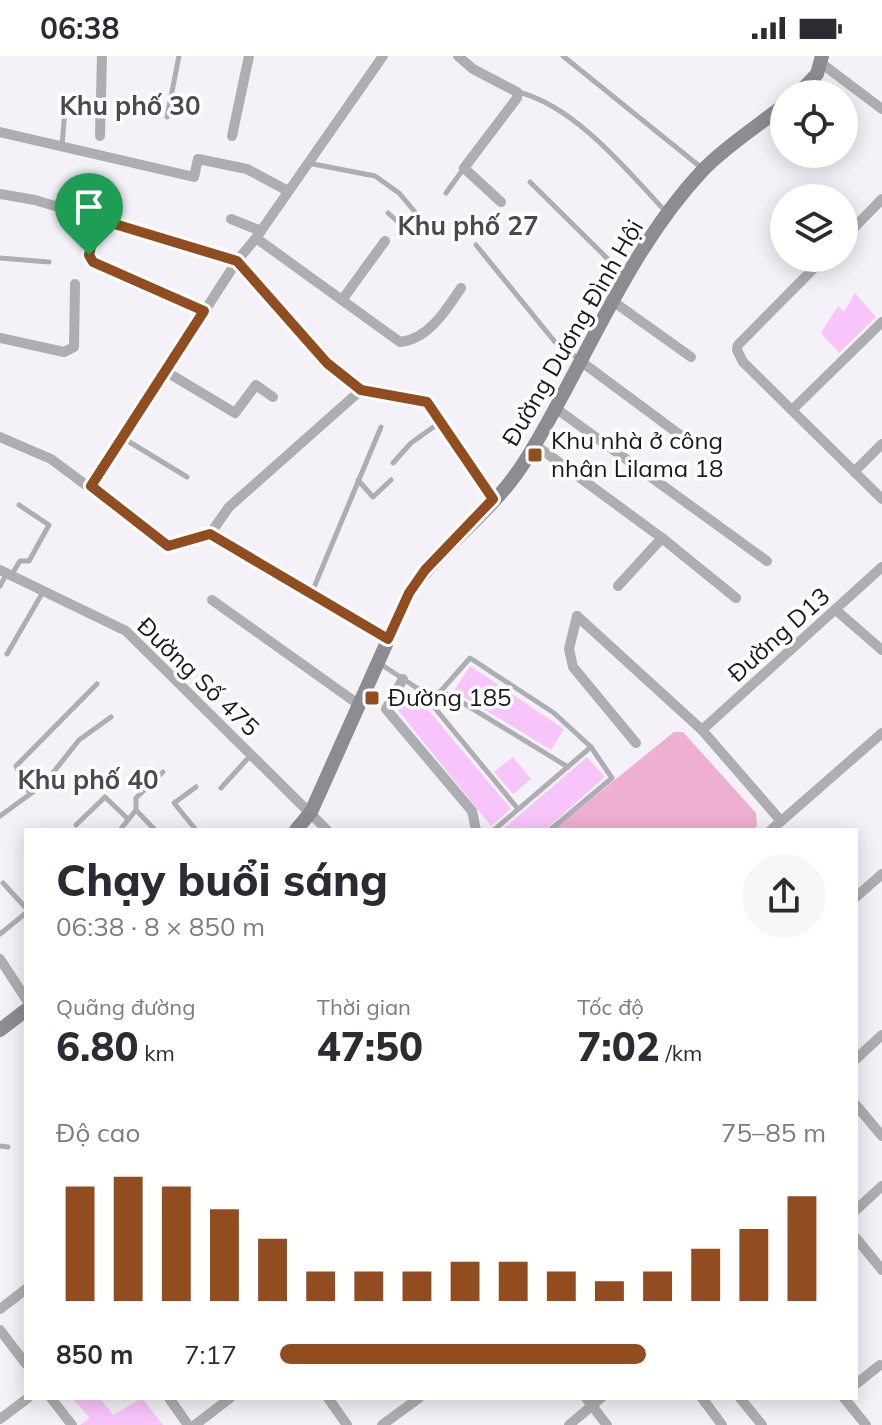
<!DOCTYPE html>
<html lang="vi">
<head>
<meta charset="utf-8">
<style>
	:root { --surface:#fff; --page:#f7f7f7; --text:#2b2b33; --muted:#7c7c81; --accent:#914c20 }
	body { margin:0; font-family:Mulish,sans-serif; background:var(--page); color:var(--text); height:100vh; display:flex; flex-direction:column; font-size:30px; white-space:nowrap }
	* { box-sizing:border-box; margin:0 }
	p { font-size:26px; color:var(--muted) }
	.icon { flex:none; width:44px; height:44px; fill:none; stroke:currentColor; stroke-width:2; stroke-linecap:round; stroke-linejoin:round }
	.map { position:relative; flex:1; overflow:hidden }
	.side { position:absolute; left:24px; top:772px; width:834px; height:572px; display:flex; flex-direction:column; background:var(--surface); border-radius:0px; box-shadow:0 4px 20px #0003 }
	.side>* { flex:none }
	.fabs { position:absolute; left:770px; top:24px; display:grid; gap:16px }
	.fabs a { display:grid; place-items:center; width:88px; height:88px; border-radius:50%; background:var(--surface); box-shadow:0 4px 20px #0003; font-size:40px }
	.pin { position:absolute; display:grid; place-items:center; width:68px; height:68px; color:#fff; margin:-82px -34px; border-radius:50% 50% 50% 0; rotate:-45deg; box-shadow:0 0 8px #0007 }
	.pin .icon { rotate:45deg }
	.round { display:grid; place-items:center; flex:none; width:84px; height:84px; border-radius:42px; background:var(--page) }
	.overview { display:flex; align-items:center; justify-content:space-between; height:136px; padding:0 32px }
	h1 { font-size:44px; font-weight:800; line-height:60px }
	.metrics { display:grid; grid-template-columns:repeat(3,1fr); gap:12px; height:136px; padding:8px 32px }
	.metrics div { display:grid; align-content:center }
	.metrics b { font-size:40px; font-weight:800 }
	.metrics small { font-size:22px; font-weight:400 }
	.metrics p { font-size:22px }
	.chart { height:224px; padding:16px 32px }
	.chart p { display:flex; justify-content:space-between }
	.chart svg { width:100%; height:144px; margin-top:8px; stroke:var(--accent); stroke-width:6 }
	ul { padding:0 32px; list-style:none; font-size:26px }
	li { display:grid; grid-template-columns:128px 96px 1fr; align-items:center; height:60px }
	li i { height:20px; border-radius:10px; background:var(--accent) }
	.status { display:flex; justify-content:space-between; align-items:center; height:56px; padding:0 40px; background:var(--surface); direction:ltr }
	.status svg { height:22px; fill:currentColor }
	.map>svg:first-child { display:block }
</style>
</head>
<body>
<div class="status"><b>06:38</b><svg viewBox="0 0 49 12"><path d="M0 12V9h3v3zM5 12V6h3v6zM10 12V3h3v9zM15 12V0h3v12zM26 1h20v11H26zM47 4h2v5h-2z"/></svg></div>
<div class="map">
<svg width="882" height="1369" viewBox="0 0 882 1369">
	<rect width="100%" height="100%" fill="#f4f1f9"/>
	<path fill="#eeafd0" d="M674,676H683L756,757L757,770L753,774H553Z"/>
	<g fill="#f8c5fa">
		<path d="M855,237L876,261L839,297L821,277L838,250L844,256Z"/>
		<path d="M470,610L564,673L551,694L454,635Z"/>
		<path d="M415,638L511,753L491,770L397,653Z"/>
		<path d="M513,701L531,723L513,738L494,716Z"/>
		<path d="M587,701L605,721L545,774H502Z"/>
		<path d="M72,1342H100L113,1359L142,1342L163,1369H80L90,1362Z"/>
	</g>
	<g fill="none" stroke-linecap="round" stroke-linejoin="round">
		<g stroke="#adaeb1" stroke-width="5">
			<path d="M563,0L703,113"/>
			<path d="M518,36C575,50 627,114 666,156"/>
			<path d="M167,61L179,0"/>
			<path d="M62,90L66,41"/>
			<path d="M308,107L375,120L399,137L415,156L405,172L388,157"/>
			<path d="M530,126L624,219"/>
			<path d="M446,137L464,112"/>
			<path d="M476,189L555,286L579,303"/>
			<path d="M0,202L49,206"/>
			<path d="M93,206L203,255"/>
			<path d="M123,382L187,421"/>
			<path d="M393,407L411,387L439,367"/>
			<path d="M358,424L373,441L391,424"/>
			<path d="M12,518L20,505H29L49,469L19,449"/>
			<path d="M0,530L7,517"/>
			<path d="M312,536L381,371"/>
			<path d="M7,598L43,536"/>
			<path d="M379,607L420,634L518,753"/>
			<path d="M421,634L450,639L568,711"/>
			<path d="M439,637L470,602L554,657L591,691L494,774"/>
			<path d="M221,732L250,700"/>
			<path d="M29,736L16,710L97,628"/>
			<path d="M0,760L44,728L79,684L111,661"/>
			<path d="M76,769L105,741L128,763"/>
			<path d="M120,774L136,754"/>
			<path d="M155,774L136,754V742L163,716"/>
			<path d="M196,774L174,747L196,731"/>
			<path d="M550,774L612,722L591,691"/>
			<path d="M3,827L26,852"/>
			<path d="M0,878L26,857"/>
			<path d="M0,1090L8,1091"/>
		</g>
		<g stroke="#adaeb1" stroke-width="10">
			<path d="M458,0L473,13L517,36V42L464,112L501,146"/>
			<path d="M821,7L882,53"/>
			<path d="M0,76L194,121L198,103L247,113L288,135"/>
			<path d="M100,80L102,0"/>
			<path d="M232,80L249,0"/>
			<path d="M0,138L35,144L237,205L327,307L361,334L427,346L493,443"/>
			<path d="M231,163L261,175"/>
			<path d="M256,182L400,286C428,284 447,253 461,232"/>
			<path d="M844,182L882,143"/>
			<path d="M824,202L738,289L737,294L743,306L882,443"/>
			<path d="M93,206L89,199L98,163"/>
			<path d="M342,244L385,185"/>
			<path d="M614,246L691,301"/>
			<path d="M0,282L64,296L74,291L75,228"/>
			<path d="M579,304L695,390"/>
			<path d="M165,315L235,357L256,329L273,341"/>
			<path d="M554,351L767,505"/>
			<path d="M792,354L882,266"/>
			<path d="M0,381L51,403L168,490L210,478L388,583"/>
			<path d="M534,388L662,482L736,542"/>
			<path d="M854,416L882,388"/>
			<path d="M91,430L237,205L256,182L383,0"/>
			<path d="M210,478L229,451L361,334"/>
			<path d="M0,514L126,575L327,774"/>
			<path d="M618,530L662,482"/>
			<path d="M212,544L358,648"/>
			<path d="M837,555L882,594"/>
			<path d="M577,560L702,674L781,765"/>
			<path d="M577,560L569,593L573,611L636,687"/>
			<path d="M403,623L386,653L472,755L476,774"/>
			<path d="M702,674L882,511"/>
			<path d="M771,774L882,677"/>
			<path d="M856,841L882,818"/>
			<path d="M0,903L26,943"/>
			<path d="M856,1003L882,979"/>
			<path d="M856,1049L882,1080"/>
			<path d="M856,1154L882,1130"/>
			<path d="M856,1182L882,1214"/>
			<path d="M0,1253L26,1233"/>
			<path d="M0,1274L26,1308"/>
			<path d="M856,1328L880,1309"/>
			<path d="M51,1342L72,1369"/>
			<path d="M169,1342L188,1369"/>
			<path d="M328,1342L347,1369"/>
			<path d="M586,1342L607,1369"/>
			<path d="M702,1342L722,1369"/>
			<path d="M740,1342L762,1369"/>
			<path d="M844,1342L866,1369"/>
			<path d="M0,1363L28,1342"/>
			<path d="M195,1369L230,1342"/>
			<path d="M382,1369L419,1342"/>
			<path d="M569,1369L601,1342"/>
		</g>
		<g stroke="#8c8c92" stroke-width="14">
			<path d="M798,38L817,18L822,0"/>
			<path d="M296,774L311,756L409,537C442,489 494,455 525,405C585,309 625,197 703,114C726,90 758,70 784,49"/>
			<path d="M0,974L26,954"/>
		</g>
	</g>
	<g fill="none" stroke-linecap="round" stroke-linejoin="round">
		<g stroke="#fff" stroke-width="16">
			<path id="route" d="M98,163L237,205L327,307L361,334L427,346L493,443L425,514L409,537L388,583L210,478L168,490L91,430L204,255L93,206L89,199Z"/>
		</g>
		<use href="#route" stroke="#914c20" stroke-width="10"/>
	</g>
	<g fill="#914c20" stroke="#fff" stroke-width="3">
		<rect x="527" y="391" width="16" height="16" rx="4"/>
		<rect x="364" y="634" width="16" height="16" rx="4"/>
	</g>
	<g text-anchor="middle" stroke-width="7" stroke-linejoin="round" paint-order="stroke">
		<g font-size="24" fill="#1b191c" stroke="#fff">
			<text transform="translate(573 277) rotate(-60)" y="8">Đường Dương Đình Hội</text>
			<text transform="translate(779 579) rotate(-42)" y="8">Đường D13</text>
			<text transform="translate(198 621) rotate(44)" y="8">Đường Số 475</text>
		</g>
		<g font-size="24" fill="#1b191c" stroke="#fff" text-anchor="start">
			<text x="551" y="393">Khu nhà ở công<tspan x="551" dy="28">nhân Lilama 18</tspan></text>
			<text x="388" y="650">Đường 185</text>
		</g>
		<g font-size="26" font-weight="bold" fill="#4b484f" stroke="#fff">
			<text x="130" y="59">Khu phố 30</text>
			<text x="468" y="179">Khu phố 27</text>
			<text x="88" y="733">Khu phố 40</text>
		</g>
	</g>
</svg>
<div class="fabs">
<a><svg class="icon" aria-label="locate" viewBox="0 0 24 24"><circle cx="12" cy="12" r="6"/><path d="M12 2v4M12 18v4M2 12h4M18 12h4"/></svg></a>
<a><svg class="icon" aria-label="layers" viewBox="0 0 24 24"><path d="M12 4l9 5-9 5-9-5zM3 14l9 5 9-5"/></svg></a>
</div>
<div class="pin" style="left:89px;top:199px;background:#1e9e55"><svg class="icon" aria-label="arrive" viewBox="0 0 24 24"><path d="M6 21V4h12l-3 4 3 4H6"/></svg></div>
<section class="side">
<div class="overview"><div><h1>Chạy buổi sáng</h1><p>06:38 · 8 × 850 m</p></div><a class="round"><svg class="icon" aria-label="share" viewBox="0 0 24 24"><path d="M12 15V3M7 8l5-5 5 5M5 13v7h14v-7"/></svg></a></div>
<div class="metrics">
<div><p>Quãng đường</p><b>6.80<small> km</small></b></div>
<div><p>Thời gian</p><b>47:50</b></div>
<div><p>Tốc độ</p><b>7:02<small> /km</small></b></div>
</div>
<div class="chart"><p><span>Độ cao</span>75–85 m</p>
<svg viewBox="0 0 160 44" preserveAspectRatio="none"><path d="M5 44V9M15 44V6M25 44V9M35 44V16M45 44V25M55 44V35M65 44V35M75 44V35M85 44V32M95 44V32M105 44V35M115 44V38M125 44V35M135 44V28M145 44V22M155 44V12"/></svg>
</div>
<ul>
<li><b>850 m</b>7:17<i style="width:67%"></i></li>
</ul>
</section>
</div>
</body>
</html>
